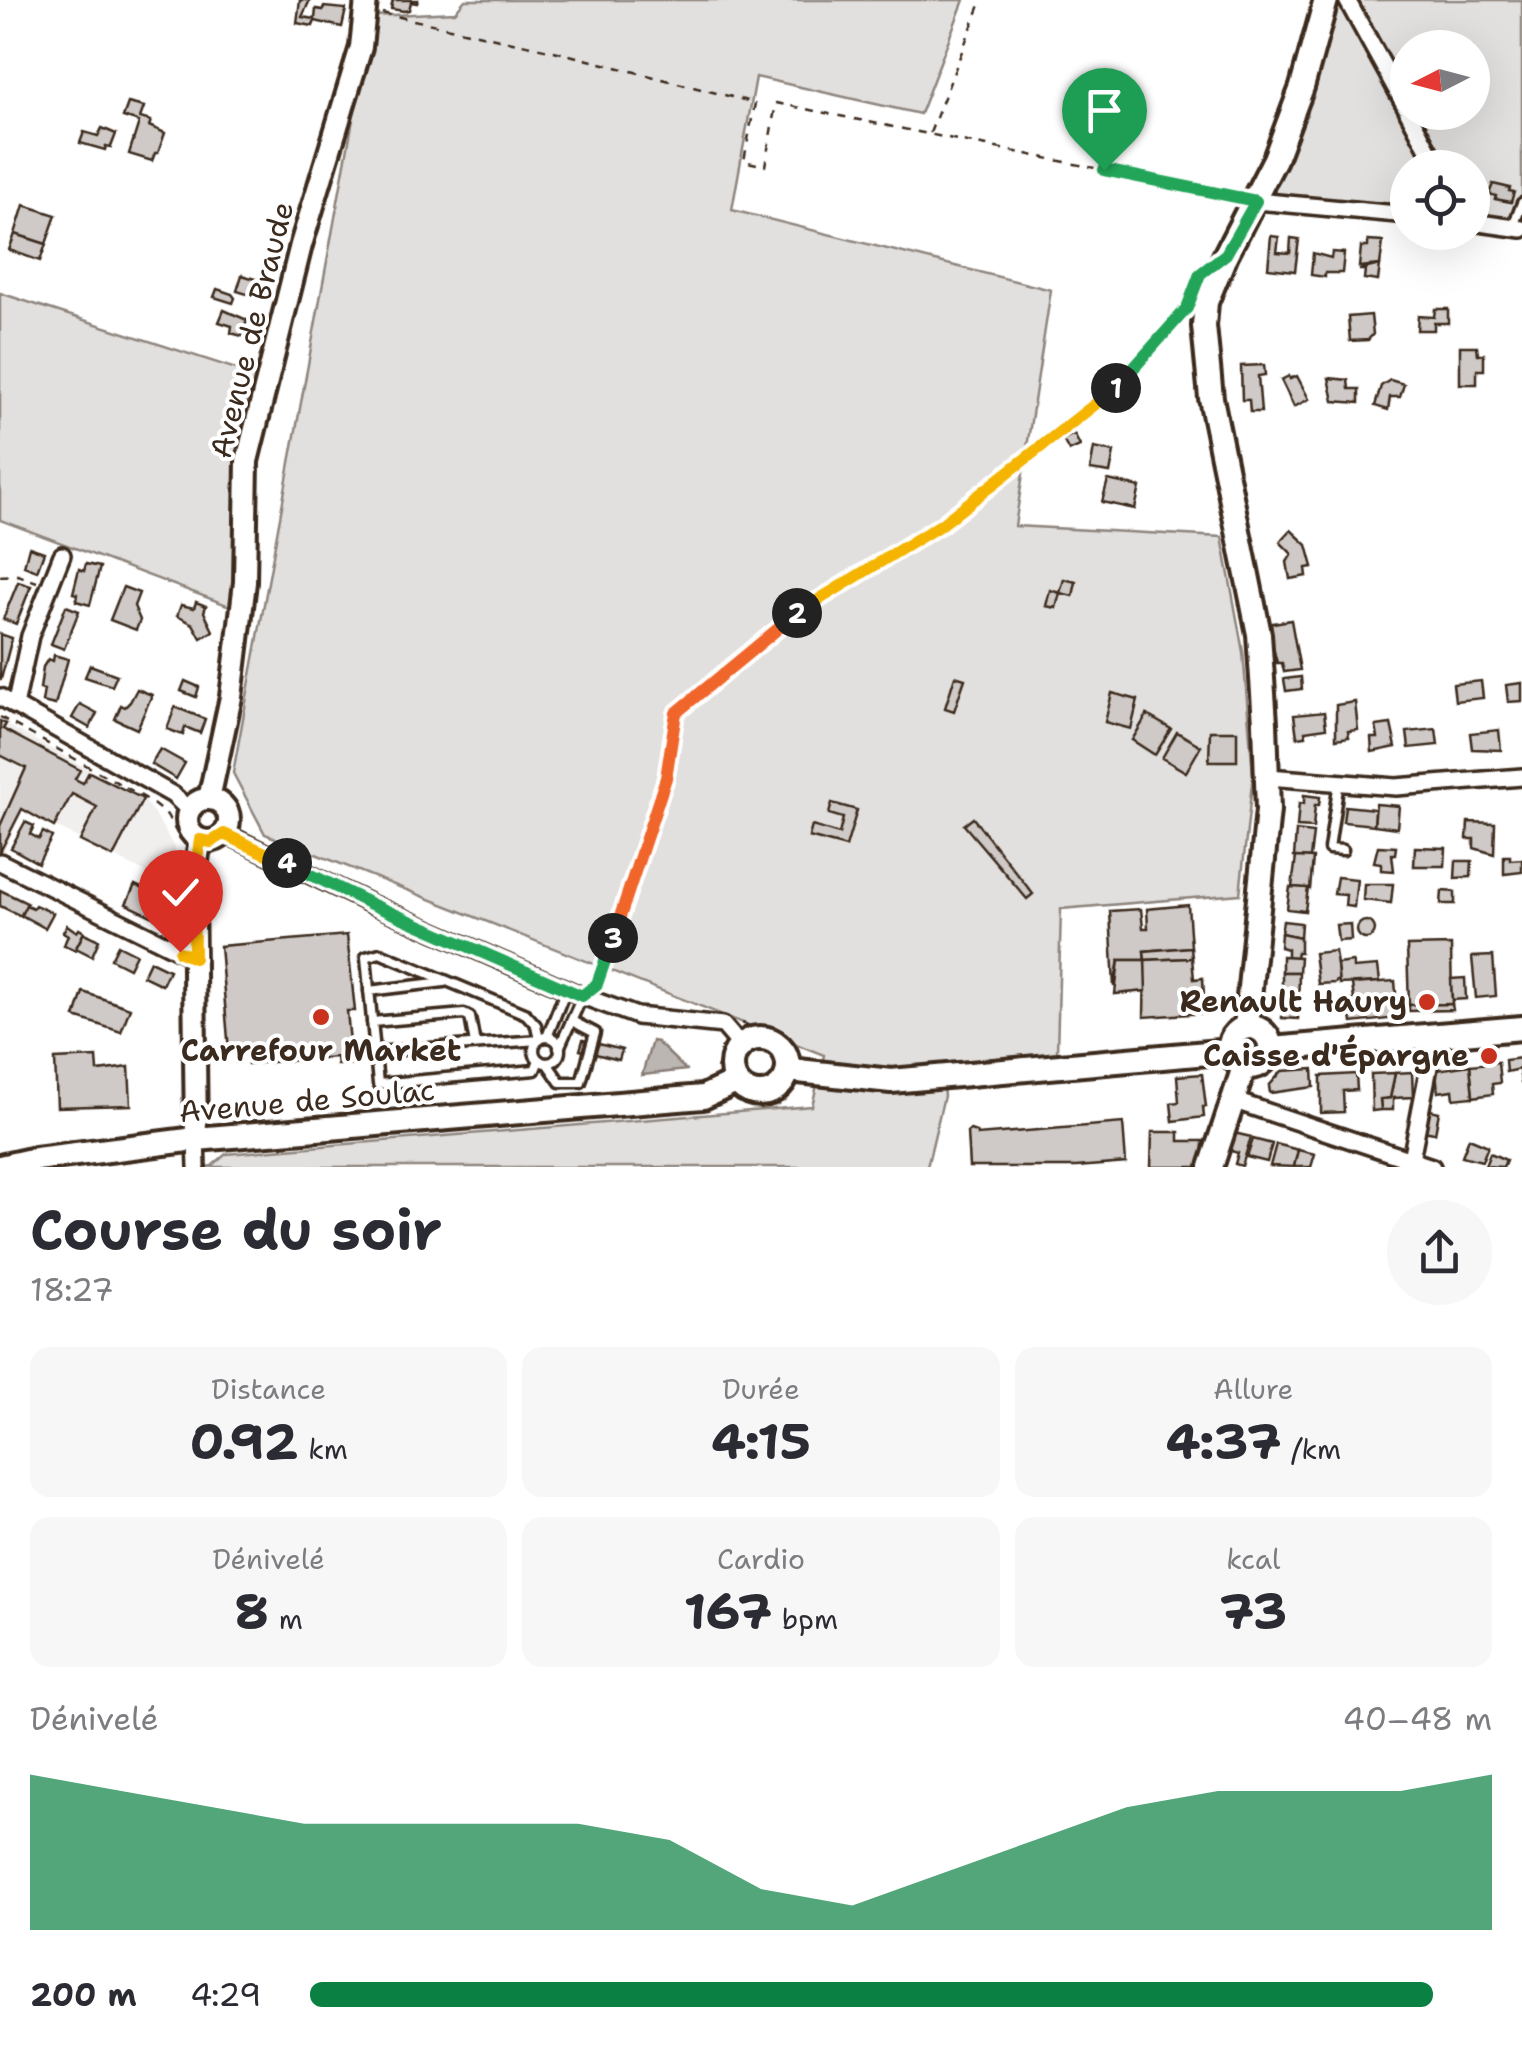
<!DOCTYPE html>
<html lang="fr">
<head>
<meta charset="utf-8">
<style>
	:root { --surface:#fff; --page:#f7f7f7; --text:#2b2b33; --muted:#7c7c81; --accent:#0b8043 }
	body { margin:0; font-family:"Shantell Sans",sans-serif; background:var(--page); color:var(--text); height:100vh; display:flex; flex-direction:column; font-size:38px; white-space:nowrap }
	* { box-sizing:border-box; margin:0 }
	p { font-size:32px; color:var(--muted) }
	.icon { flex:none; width:55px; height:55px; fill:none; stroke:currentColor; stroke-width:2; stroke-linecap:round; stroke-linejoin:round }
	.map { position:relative; height:1167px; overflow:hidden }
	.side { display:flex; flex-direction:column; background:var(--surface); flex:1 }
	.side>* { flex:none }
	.needle { width:65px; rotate:264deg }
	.controls { position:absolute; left:1390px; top:30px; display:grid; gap:20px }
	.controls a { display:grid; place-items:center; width:100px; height:100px; border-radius:50%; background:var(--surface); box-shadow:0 10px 40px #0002; font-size:50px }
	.pin { position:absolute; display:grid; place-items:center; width:85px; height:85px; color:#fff; margin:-102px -42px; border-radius:50% 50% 50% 0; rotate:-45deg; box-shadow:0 0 10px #0007 }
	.pin .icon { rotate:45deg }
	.km { position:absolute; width:50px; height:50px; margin:-25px; border-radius:50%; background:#222; color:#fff; font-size:28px; line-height:50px; text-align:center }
	.round { display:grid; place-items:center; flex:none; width:105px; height:105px; border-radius:52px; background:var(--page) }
	.summary { display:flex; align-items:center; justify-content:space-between; height:170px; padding:0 30px }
	h1 { font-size:55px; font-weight:700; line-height:75px }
	.stats { display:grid; grid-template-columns:repeat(3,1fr); gap:15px; height:170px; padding:10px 30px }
	.stats div { display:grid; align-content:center; border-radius:20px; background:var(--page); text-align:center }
	.stats b { font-size:50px; font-weight:700 }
	.stats small { font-size:28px; font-weight:400 }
	.stats p { font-size:28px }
	.chart { height:280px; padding:20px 30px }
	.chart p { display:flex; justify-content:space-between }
	.chart svg { width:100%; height:180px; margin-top:10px; fill:var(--accent); opacity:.7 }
	ul { padding:0 30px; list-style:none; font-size:32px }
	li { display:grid; grid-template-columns:160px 120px 1fr; align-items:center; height:75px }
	li i { height:25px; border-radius:12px; background:var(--accent) }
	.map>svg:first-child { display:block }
</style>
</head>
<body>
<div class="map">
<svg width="1522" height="1167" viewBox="0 0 1522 1167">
	<rect width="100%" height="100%" fill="#fff"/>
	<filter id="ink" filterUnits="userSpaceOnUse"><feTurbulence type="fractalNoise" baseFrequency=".01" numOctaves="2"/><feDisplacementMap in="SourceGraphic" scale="20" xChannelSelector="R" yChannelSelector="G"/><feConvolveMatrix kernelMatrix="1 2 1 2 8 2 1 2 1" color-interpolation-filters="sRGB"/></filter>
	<g filter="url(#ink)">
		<path fill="#f1efee" d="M0,721L143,799L158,819L177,853L181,891L23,810L3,854L0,852Z"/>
		<g fill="#e2e0de" stroke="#8e857e" stroke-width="2.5">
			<path d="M465,0H964L920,114L756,77L732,210L1051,290L1015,526L1222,537L1243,652L1253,774L1240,894L1061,909L1057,1052L941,1068L944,1096L927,1167H207L212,1166L226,1154L812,1106L824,1055L265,834L233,773L372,16L455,12Z"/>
			<path d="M1358,0H1522V196L1513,221L1477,214L1473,206L1472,168L1449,167L1419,113L1472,112V48H1408L1407,91Z"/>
			<path d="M1339,4L1345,6L1435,167L1408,168L1407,213L1277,195L1271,184L1334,6Z"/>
			<path d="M0,293L255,375L239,472L235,608L0,520Z"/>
		</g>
		<path fill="#bcb6b3" stroke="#887e77" stroke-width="2.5" d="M652,1041L657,1042L686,1070L642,1075Z"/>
		<g fill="#cfcac7" stroke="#3b2a1e" stroke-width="2.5">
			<path d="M300,0H310L302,17L315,19L316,9L323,10L324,7L346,9L342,27L315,21L313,26L297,23Z"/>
			<path d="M393,0H418L417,3L411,2L409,10L404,11L391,9Z"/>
			<path d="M128,103L144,107L140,118L151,121L149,126L165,133L158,153H155L152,161L129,154L139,122L123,117Z"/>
			<path d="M102,128L116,134L111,147L106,146L105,150L80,143L84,132L98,136Z"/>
			<path d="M1493,184L1510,188L1509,191L1514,192L1511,202L1495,199L1496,196L1489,194Z"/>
			<path d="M24,205L56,215L46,244L15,234Z"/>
			<path d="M15,234L46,244L40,261L9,250Z"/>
			<path d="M1271,236L1279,237L1277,252L1290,253L1291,238L1299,239L1295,271L1268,268Z"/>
			<path d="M1368,241L1383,242L1380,265L1359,267L1361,247H1368Z"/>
			<path d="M1332,252L1344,253L1342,273H1325V277L1311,275L1313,253L1331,258Z"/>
			<path d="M1380,265L1378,281L1364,279L1365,270H1359Z"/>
			<path d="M242,275L265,282L260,298L237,291Z"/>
			<path d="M217,289L232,294L235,298L233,303L214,297Z"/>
			<path d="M1435,309H1448V323H1434V330H1417L1418,316L1434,317Z"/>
			<path d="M224,310L247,320L242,336L231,333L232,326L219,322Z"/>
			<path d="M1371,315L1373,334L1368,340L1350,341L1348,317Z"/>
			<path d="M1460,346H1477L1478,354H1484V370H1477V384H1460Z"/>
			<path d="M1264,365L1265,375L1258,376L1261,412H1250L1249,400H1242L1241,366Z"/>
			<path d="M1289,376L1290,379L1297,376L1309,399L1294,407L1281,380Z"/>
			<path d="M1329,378L1348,380L1349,389H1359V403L1334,401Z"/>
			<path d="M1390,380L1404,384L1400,397H1390L1388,410L1375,406L1381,386Z"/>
			<path d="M1074,434L1080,446L1069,451L1063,440Z"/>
			<path d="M1094,448L1114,452L1110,473L1090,470Z"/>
			<path d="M1108,480L1140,487L1135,509L1102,502Z"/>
			<path d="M1291,530L1307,545L1313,567L1306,568L1307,576L1290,579L1287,562L1292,554L1280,542Z"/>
			<path d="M29,547L44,552L37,571L24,566Z"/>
			<path d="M86,564L100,567L90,605L76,601L77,594L73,593L79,569L84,571Z"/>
			<path d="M1064,579L1076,582L1073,596L1060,593Z"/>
			<path d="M18,582L31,586L16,624L3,619Z"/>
			<path d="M123,587L139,593L134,606L140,620L136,630L110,620Z"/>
			<path d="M1050,590L1060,593L1056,608L1046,606Z"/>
			<path d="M196,602L206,606L204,612L213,631L201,638L193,624L177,616L181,605L194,608Z"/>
			<path d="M66,606L79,611L64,649L51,644Z"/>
			<path d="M1291,620L1300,670L1284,672L1282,663H1277L1267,624Z"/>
			<path d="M0,634L12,638L1,679L0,678Z"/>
			<path d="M54,655L68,659L55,705L42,702L44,690L40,689L43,667L48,659L53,661Z"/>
			<path d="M90,665L117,675L112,686L85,677Z"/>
			<path d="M955,676L965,679L954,711L945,708Z"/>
			<path d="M1301,677L1302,689L1286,691L1284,679Z"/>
			<path d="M185,681L199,687L196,697L181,691Z"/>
			<path d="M1481,681L1483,698L1455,701L1453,684Z"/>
			<path d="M1522,683V701L1508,702L1506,685Z"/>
			<path d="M137,689L152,695L137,729L115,719L121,705L125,707L130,702Z"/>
			<path d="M1112,693L1138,700L1131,729L1105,722Z"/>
			<path d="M1355,702L1358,730L1348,731L1349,737L1336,739V705Z"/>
			<path d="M80,704L97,713L90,728L72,718Z"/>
			<path d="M175,707L205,719L200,733L185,727L183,735L167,729Z"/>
			<path d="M1324,712L1326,728L1305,731L1306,736L1297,737L1294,715Z"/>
			<path d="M1147,715L1171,729L1155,755L1132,740Z"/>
			<path d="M0,721L6,724L3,729L80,770L75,779L83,783L89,772L143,799L113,857L80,841L97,807L72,794L54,827L22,809L0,852V826L26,768L0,755Z"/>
			<path d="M1391,724L1396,747L1372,752L1371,738H1378L1376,726Z"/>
			<path d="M1436,729L1438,745L1409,748L1407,732Z"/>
			<path d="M1499,730L1501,750L1472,749L1470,733Z"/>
			<path d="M1210,731H1237V761H1209Z"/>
			<path d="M1177,732L1201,746L1186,772L1162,758Z"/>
			<path d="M160,749L185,763L176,779L151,764Z"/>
			<path d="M1304,795L1320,797L1319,805H1315L1313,828L1297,827L1299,803L1304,804Z"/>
			<path d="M832,803L857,810L846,847L809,837L812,826L839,834L843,818L829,814Z"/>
			<path d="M1376,804L1399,806L1397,828L1374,825Z"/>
			<path d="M1345,806L1375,809L1374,825L1343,822Z"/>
			<path d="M973,818L1033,894L1027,899L964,825Z"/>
			<path d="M25,822L34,826L30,834L39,839L43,832L52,837L38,863L11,848Z"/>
			<path d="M1468,822L1495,823L1494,854L1474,848V839H1467Z"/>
			<path d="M1296,831L1313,833L1310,858L1294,857Z"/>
			<path d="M1378,846L1396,847L1395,854H1392L1394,871L1381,870V863L1374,862Z"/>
			<path d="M1415,847L1446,848L1445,866H1414Z"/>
			<path d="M1504,856H1510V860L1522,859V872L1504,874Z"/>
			<path d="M1296,857L1313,858L1310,889L1292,887Z"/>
			<path d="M1456,861H1472L1471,877L1455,878Z"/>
			<path d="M1337,877L1357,879L1354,907L1345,906L1346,895L1334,894Z"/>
			<path d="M1364,884H1393L1391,903L1363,900Z"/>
			<path d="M135,885L171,902L162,921L126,904Z"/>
			<path d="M1290,887L1308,888L1305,911L1287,909Z"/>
			<path d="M0,890L27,903L21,916L0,906Z"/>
			<path d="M1442,891L1455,892V904H1441Z"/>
			<path d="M26,905L33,908L35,905L53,913L45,928L21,915Z"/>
			<path d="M1188,905L1191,947L1144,951L1145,960H1119L1114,987L1110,911L1141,909L1143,928H1148L1147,909Z"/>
			<path d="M1283,921L1301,923L1300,937L1281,933Z"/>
			<circle cx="1366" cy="930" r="9"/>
			<path d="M1350,924L1351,940L1338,941L1336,925Z"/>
			<path d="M67,925L77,932L79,929L84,932L75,950L64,945L68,935L63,932Z"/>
			<path d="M84,933L99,940L92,956L76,948Z"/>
			<path d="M1281,933L1300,937V952H1297L1296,957H1287V949L1280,947Z"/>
			<path d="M347,935L355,1011H347L352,1064L337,1065L336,1057L248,1064L247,1050L229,1051L220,946Z"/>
			<path d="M118,945L136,954L129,968L111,959Z"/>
			<path d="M1451,945L1452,1004L1409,1005L1407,946Z"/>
			<path d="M1191,947L1192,958L1145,960L1144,951Z"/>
			<path d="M1335,951L1339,979L1335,983L1318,984L1314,953Z"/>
			<path d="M1282,956L1300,957L1299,972H1282Z"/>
			<path d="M1493,956L1496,996L1476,998L1472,957Z"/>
			<path d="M1192,958L1194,979L1203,978L1205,1013L1144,1017L1145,960Z"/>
			<path d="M1119,960H1145L1146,991L1115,994Z"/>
			<path d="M150,961L169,970L162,985L143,976Z"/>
			<path d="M1353,962V968L1378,966L1380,982L1339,984L1337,964Z"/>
			<path d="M1282,972H1299L1298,1019L1282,1018Z"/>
			<path d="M1465,978L1466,999L1452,1000L1451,979Z"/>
			<path d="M1395,981L1398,1018L1352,1023L1349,1001L1354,1000L1352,984Z"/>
			<path d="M83,992L130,1008L121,1032L75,1017Z"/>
			<path d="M1452,1004L1453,1010L1409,1011V1005Z"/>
			<path d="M583,1040L622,1050L619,1060L580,1050Z"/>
			<path d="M97,1057L98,1071L129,1067L131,1105L57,1107L55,1059Z"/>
			<path d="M1522,1058V1082H1521L1519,1069L1506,1072L1505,1060Z"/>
			<path d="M1498,1062L1500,1083L1492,1084L1493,1094L1473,1097L1470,1065Z"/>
			<path d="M1470,1065L1473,1097L1454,1099L1453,1090L1438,1092L1436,1070Z"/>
			<path d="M1313,1069L1314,1087L1270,1093L1269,1086L1282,1071Z"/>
			<path d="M1412,1072L1413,1097L1393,1098V1110H1381L1380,1099L1390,1098L1395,1073Z"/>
			<path d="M1395,1073L1390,1098L1380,1099L1381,1110L1372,1111L1371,1074Z"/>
			<path d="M1202,1074L1206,1107H1203L1204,1117L1173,1121L1171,1103L1179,1102L1177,1076Z"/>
			<path d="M1356,1074L1357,1090L1343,1091L1344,1112L1321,1113V1076Z"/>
			<path d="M1426,1109L1439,1112L1435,1133L1422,1131Z"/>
			<path d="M1123,1123L1126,1163L1076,1167H969L967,1132L970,1130L976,1132L977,1135Z"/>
			<path d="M1152,1132H1179V1141H1203L1202,1167H1151Z"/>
			<path d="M1234,1133L1251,1137L1242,1166L1235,1164L1238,1153L1228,1150Z"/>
			<path d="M1469,1138L1488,1146L1482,1161L1462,1156Z"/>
			<path d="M1253,1139L1272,1144L1267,1162L1247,1157Z"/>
			<path d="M1276,1144L1298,1150L1294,1167L1270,1166Z"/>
			<path d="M1298,1150L1315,1154L1311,1167H1294Z"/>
			<path d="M1490,1153L1506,1160L1503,1167L1485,1166Z"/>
		</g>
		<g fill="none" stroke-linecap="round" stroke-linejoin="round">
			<g stroke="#3b2a1e" stroke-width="15">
				<g id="service">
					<path d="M1513,227L1522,203"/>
					<path d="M1339,781L1329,849L1343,850"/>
					<path d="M369,991L444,982"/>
					<path d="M372,1022L464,1014L470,1017L475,1044"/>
					<path d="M547,1037L566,989"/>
					<circle cx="547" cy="1050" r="13"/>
					<path d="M559,1048L582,997"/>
					<path d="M375,1052L539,1040L536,1025L526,1014L380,953L366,957L378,1084L535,1070L539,1060"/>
					<path d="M547,1063L560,1082H581L595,1033L572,1021"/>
				</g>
			</g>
			<g stroke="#3b2a1e" stroke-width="22">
				<g id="minor">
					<path d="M1347,0L1408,111"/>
					<path d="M1408,112L1438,168"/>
					<path d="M1256,201L1408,215"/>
					<path d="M1472,222L1522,229"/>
					<path d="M0,697L173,795L189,810"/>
					<path d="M15,706L30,636L62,555"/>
					<path d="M1268,777L1396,787L1522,777"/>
					<path d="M224,833L371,904L582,996L637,1016L723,1025L740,1045"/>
					<path d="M0,862L194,958"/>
					<path d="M1232,1100L1432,1167"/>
					<path d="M196,1139L197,1167"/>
					<path d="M1411,1159L1435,1036"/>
				</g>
			</g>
			<g stroke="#3b2a1e" stroke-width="28">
				<g id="tertiary">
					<circle cx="208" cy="820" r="21"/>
					<path d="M209,799L231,697L245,582L247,461L301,245L361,47L366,0"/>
					<path d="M196,1139L193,887L200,840"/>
				</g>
			</g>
			<g stroke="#3b2a1e" stroke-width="30">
				<g id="secondary">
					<circle cx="1250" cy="1047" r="20"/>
					<path d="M1246,1027L1268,810L1265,723L1259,634L1211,398L1204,326L1206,302L1226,254L1275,159L1302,87L1326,0"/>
					<circle cx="760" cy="1066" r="28"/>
					<path d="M1271,1049L1522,1028"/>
					<path d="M789,1070L891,1081L1230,1051"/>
					<path d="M0,1167L36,1159L196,1139L703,1097L736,1082"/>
					<path d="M1211,1167L1244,1067"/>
				</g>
			</g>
			<g stroke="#3b2a1e" stroke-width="2.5" stroke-dasharray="8 8" stroke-linecap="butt">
				<path d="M382,13L558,52L755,103L744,161L765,166L776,103L1237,197"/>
				<path d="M930,133L982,0"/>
				<path d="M0,576L18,575L37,582"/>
				<path d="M0,717L145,798L167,815L181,841"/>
				<path d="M596,984L665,778L675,713L806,606L942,524L1111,395L1188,305"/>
				<path d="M742,1023C766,1034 779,1029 798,1054"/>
				<path d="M717,1069L723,1051L720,1044"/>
				<path d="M739,1101L764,1105L796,1089"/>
			</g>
			<use href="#service" stroke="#fff" stroke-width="8"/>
			<use href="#minor" stroke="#fff" stroke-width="15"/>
			<use href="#tertiary" stroke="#fff" stroke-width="20"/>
			<use href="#secondary" stroke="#fff" stroke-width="22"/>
		</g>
	</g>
	<g fill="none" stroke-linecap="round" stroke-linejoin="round" filter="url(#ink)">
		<g stroke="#fff" stroke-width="20">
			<path id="split-1" d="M1104,170L1256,201L1226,254L1200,274L1187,308L1116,388"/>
		</g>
		<g stroke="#fff" stroke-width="20">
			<path id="split-2" d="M797,613L942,524L1116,388"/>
		</g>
		<g stroke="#fff" stroke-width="20">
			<path id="split-3" d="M613,938L666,778L676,713L797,613"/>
		</g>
		<g stroke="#fff" stroke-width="20">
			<path id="split-4" d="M287,863L371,904L582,996L597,984L613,938"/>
		</g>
		<g stroke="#fff" stroke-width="20">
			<path id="split-5" d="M180,952L194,958L193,887L200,840L211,842L224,834L287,863"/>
		</g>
		<use href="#split-1" stroke="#22a559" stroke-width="12"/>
		<use href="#split-2" stroke="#f5b400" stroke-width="12"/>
		<use href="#split-3" stroke="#f0652b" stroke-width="12"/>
		<use href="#split-4" stroke="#22a559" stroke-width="12"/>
		<use href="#split-5" stroke="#f5b400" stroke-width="12"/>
	</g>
	<g fill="#c8321e" stroke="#fff" stroke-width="4">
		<circle cx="1427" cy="1002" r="10"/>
		<circle cx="321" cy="1017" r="10"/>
		<circle cx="1489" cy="1056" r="10"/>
	</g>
	<g text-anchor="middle" stroke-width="8" stroke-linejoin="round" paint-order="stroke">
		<g font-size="30" fill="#3b2a1e" stroke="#fff">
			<text transform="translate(252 330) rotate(-76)" y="10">Avenue de Braude</text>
			<text transform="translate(307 1101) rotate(-5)" y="10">Avenue de Soulac</text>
		</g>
		<g font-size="30" font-weight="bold" fill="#3b2a1e" stroke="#fff" text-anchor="end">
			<text x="1407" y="1012">Renault Haury</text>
			<text x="321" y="1061" text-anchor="middle">Carrefour Market</text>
			<text x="1469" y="1066">Caisse d'Épargne</text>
		</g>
	</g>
</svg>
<div class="controls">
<a><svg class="needle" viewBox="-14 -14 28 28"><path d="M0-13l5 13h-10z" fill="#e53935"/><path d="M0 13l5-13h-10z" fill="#7c7c81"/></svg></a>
<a><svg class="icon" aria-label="locate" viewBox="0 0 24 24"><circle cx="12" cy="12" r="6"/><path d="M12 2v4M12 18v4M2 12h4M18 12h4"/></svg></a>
</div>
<div class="pin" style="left:1104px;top:170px;background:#1e9e55"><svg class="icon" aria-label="arrive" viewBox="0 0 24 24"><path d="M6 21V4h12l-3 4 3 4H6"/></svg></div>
<div class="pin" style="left:180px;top:952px;background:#d93025"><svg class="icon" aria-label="check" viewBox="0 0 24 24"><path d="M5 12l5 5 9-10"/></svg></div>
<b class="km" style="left:1116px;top:388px">1</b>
<b class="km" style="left:797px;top:613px">2</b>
<b class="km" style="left:613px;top:938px">3</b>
<b class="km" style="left:287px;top:863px">4</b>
</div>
<section class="side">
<div class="summary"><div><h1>Course du soir</h1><p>18:27</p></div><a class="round"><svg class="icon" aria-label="share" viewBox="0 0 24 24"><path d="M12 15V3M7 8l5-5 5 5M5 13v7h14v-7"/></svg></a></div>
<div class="stats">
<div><p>Distance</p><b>0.92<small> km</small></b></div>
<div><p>Durée</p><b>4:15</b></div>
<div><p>Allure</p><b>4:37<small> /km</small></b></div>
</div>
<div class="stats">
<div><p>Dénivelé</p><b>8<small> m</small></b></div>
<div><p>Cardio</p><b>167<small> bpm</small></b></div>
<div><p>kcal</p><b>73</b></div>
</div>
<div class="chart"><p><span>Dénivelé</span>40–48 m</p>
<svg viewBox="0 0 160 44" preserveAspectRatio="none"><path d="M0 44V6L10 10L20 14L30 18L40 18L50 18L60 18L70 22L80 34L90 38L100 30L110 22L120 14L130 10L140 10L150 10L160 6V44z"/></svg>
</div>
<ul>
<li><b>200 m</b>4:29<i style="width:95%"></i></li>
</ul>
</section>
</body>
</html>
